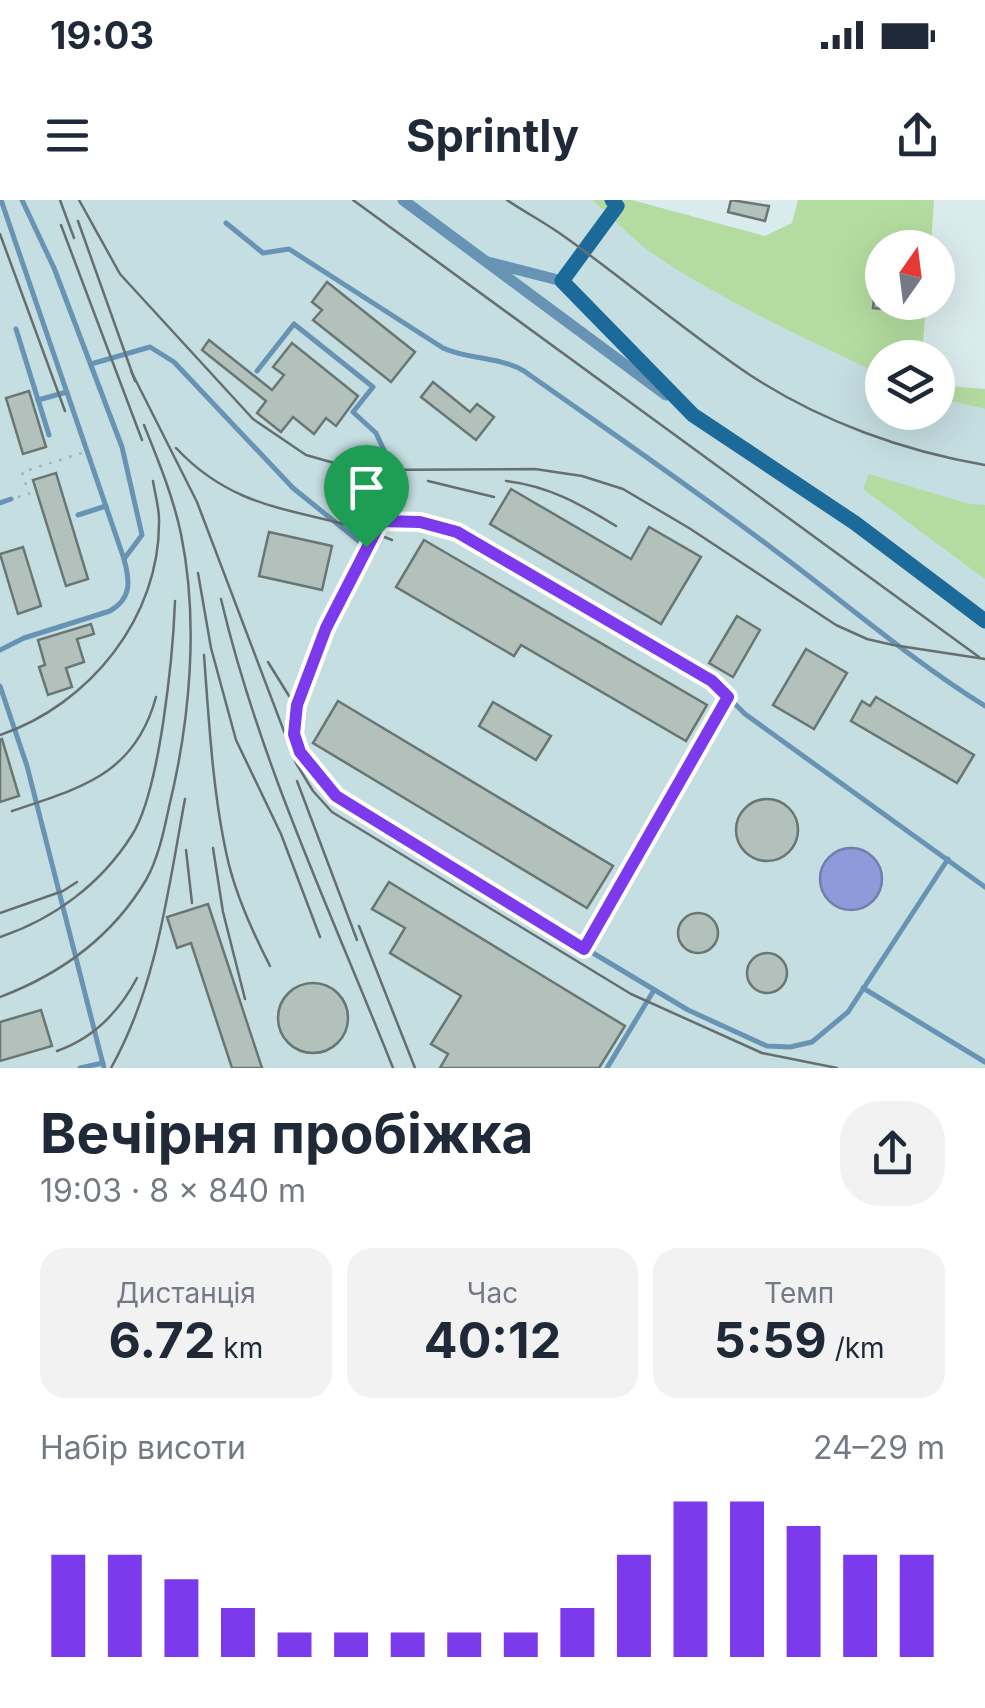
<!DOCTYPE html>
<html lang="uk">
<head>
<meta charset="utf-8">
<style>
	:root { --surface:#fff; --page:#f2f2f3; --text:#1f2937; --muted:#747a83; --accent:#7c3aed }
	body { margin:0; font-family:Inter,sans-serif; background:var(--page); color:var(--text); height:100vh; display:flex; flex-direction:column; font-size:38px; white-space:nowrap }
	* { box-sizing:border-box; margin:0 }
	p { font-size:32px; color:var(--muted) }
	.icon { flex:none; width:55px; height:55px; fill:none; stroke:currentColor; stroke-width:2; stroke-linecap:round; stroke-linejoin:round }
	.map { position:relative; height:868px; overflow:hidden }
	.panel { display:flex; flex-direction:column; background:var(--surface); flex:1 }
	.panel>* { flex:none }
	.needle { width:65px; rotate:14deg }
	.tools { position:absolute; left:865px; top:30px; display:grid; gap:20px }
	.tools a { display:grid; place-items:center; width:90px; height:90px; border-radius:50%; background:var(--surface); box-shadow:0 10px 40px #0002; font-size:50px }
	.pin { position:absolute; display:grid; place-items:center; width:85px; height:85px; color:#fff; margin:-102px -42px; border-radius:50% 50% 50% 0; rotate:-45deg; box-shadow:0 0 10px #0007 }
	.pin .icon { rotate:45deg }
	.round { display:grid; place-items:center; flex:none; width:105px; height:105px; border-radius:40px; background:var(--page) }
	.summary { display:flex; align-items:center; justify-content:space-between; height:170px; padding:0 40px }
	h1 { font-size:55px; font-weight:700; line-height:75px }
	.figures { display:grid; grid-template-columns:repeat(3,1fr); gap:15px; height:170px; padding:10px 40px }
	.figures div { display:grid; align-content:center; border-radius:25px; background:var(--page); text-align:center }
	.figures b { font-size:50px; font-weight:700 }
	.figures small { font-size:28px; font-weight:400 }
	.figures p { font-size:28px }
	.chart { height:280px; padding:20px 40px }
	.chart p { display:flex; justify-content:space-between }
	.chart svg { width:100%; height:180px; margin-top:10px; stroke:var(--accent); stroke-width:6 }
	.status { display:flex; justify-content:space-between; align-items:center; height:70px; padding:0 50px; background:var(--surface); direction:ltr }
	.status svg { height:28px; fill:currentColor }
	header { display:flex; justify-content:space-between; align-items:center; height:130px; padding:0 40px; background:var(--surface); font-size:45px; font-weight:700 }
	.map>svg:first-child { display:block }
</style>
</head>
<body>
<div class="status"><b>19:03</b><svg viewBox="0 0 49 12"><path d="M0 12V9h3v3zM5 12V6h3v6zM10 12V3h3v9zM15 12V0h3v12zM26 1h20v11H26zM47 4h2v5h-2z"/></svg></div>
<header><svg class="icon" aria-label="menu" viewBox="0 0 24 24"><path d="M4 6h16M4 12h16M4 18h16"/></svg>Sprintly<svg class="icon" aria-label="share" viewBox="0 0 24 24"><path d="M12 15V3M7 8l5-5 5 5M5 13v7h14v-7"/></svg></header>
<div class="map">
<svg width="985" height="868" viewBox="0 0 985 868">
	<rect width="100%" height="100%" fill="#daebed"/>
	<path fill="#c5dee1" d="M0,0H592L653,54L714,91L882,175V212H938V198L985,209V868H0Z"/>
	<g fill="#b4dca0">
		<path d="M592,0H632L765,36L792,23L798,0H934L931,47L882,48V102L926,103L922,157L882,158V175C806,139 727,103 656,56C633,40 613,18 592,0Z"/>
		<path d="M938,185L985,189V209L938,198Z"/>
		<path d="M869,274L969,304L985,305V379L863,289Z"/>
	</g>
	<circle fill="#8e9ad9" stroke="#747eaa" stroke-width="2.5" cx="851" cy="679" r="31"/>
	<g fill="#b3c1bc" stroke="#697671" stroke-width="2.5">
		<path d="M731,0L769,6L765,21L728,12Z"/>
		<path d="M327,82L415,152L391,182L313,120L322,110L312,102Z"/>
		<path d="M875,89L882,90V102H914V111L873,108Z"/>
		<path d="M209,140L272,190L284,175L273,167L292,143L358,196L336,226L326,218L314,234L293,217L281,232L257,213L266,201L202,150Z"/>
		<path d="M433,182L470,212L477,204L494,217L476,240L421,197Z"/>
		<path d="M29,191L46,247L23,254L6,198Z"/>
		<path d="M56,273L88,379L66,386L33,280Z"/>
		<path d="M511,289L631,359L649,327L701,357L661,424L490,324Z"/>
		<path d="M269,332L332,346L322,390L259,376Z"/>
		<path d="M424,340L707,505L686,541L521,445L514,456L396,387Z"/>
		<path d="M23,347L41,406L18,414L0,354Z"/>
		<path d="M737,416L760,430L733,477L709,463Z"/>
		<path d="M91,424L94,434L77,439L84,462L66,468L72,487L48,495L39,467L45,465L38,440Z"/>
		<path d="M806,449L847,473L814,529L773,505Z"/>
		<path d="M876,497L974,555L957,583L851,521L862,501L870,506Z"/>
		<path d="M338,501L613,666L587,708L313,543Z"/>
		<path d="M493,502L551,536L536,560L479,526Z"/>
		<path d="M2,539L19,596L0,602V540Z"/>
		<circle cx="767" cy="630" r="31"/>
		<path d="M389,682L625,826L599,868H440L448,854L431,844L461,796L390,753L405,728L372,709Z"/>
		<path d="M208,704L262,868H232L191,743L177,748L167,717Z"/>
		<circle cx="698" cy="733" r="20"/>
		<circle cx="767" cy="773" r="20"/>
		<circle cx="313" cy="818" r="35"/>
		<path d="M41,810L52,846L0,861V822Z"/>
	</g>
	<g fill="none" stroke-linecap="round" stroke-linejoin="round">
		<path stroke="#a3b0b2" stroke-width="2.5" stroke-dasharray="2.5 8" stroke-linecap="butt" d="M18,297L29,294L22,272L82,253"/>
		<g stroke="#6794b4" stroke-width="5">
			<path d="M22,0L54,68L122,247L142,335L124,359"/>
			<path d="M226,23L263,53L289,49L443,148C469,160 498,156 524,171C609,231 694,289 777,352C847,404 911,460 985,506"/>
			<path d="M16,129L49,235"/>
			<path d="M91,164L150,147L174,162L293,288L366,347"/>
			<path d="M257,171L294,124L373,187L353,212L376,233L389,261L391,292L381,321L326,428L297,506L294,523L299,552L336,596L423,651L688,810L767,846L790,847L812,842L848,812L948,659"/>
			<path d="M38,200L67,192"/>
			<path d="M0,303L11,299"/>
			<path d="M78,315L106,306"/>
			<path d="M381,321L420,322L457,333L712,481L745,514L985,687"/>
			<path d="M0,450L24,438L110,411C132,398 130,381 124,359L1,0"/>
			<path d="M0,486L27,566L104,868"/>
			<path d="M584,749L727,497"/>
			<path d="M863,788L985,862"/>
			<path d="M80,868L103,863"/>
			<path d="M607,868L654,790"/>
		</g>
		<g stroke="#6794b4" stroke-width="11">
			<path d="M403,0L666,195"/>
			<path d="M488,62L562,81"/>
		</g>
		<path stroke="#1b6a99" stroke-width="15" d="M612,0L617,6L562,81L693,215L855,323L985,421"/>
		<g stroke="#666f70" stroke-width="2.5">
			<path d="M60,0L74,38"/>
			<path d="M79,0L120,74L253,219L306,255L359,270L535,269L582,276L623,289L689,328L836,425L867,439L893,445L985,459"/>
			<path d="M353,0L979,457"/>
			<path d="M507,0C526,13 546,23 565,37C628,82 686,132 750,175C820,221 903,251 985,265"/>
			<path d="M78,21L135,181"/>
			<path d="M61,25L142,240"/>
			<path d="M0,34L65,211"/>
			<path d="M131,171L197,302L296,563L313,591L332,612L631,794L762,853L837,868"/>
			<path d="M176,248C243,319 310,306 392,340"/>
			<path d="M428,281L494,297"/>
			<path d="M506,281C549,286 580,304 616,326"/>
			<path d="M198,373L211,448L236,540L281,634L320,737"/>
			<path d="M221,399C259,561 332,714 393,868"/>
			<path d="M204,455C209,522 213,599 229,665C238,700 253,733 270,766"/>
			<path d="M268,462L289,496L305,513"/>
			<path d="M0,535C89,505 161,417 159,319C159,307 155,294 153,281"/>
			<path d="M297,581L357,740"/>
			<path d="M12,611C80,588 135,575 156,497"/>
			<path d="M213,648L223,712L245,799"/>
			<path d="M186,650L192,703"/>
			<path d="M0,713L63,691L77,682"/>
			<path d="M359,726L415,868"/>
			<path d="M0,737C54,719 101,684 132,635C160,591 173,455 175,401"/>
			<path d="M0,797C61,774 112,737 146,680C158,659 164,631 169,607C190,521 199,422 181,334C173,296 158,260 144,225"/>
			<path d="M57,851C94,838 119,812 137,778"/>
			<path d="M111,868C157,786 168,690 185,599"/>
		</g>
	</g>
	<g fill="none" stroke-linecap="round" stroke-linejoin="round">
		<g stroke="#fff" stroke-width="20">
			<path id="route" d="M381,321L420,322L457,332L712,481L728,497L584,749L336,596L300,552L294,534L297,505L326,428Z"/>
		</g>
		<use href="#route" stroke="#7c3aed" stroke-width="12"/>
	</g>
</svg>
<div class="tools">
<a><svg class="needle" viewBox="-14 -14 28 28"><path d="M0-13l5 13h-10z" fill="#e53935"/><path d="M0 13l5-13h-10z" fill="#747a83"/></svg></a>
<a><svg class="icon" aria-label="layers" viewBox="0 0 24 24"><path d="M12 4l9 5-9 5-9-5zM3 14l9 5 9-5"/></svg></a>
</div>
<div class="pin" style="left:366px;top:347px;background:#1e9e55"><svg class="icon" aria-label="arrive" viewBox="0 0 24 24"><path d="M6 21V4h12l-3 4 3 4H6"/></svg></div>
</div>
<section class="panel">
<div class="summary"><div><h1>Вечірня пробіжка</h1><p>19:03 · 8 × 840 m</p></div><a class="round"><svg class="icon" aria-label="share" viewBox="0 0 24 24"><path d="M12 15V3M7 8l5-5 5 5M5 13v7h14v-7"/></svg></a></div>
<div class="figures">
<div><p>Дистанція</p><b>6.72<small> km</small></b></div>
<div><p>Час</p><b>40:12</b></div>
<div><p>Темп</p><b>5:59<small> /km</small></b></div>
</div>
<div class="chart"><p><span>Набір висоти</span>24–29 m</p>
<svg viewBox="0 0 160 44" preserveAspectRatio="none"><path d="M5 44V19M15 44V19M25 44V25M35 44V32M45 44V38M55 44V38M65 44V38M75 44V38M85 44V38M95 44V32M105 44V19M115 44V6M125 44V6M135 44V12M145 44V19M155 44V19"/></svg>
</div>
</section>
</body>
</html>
